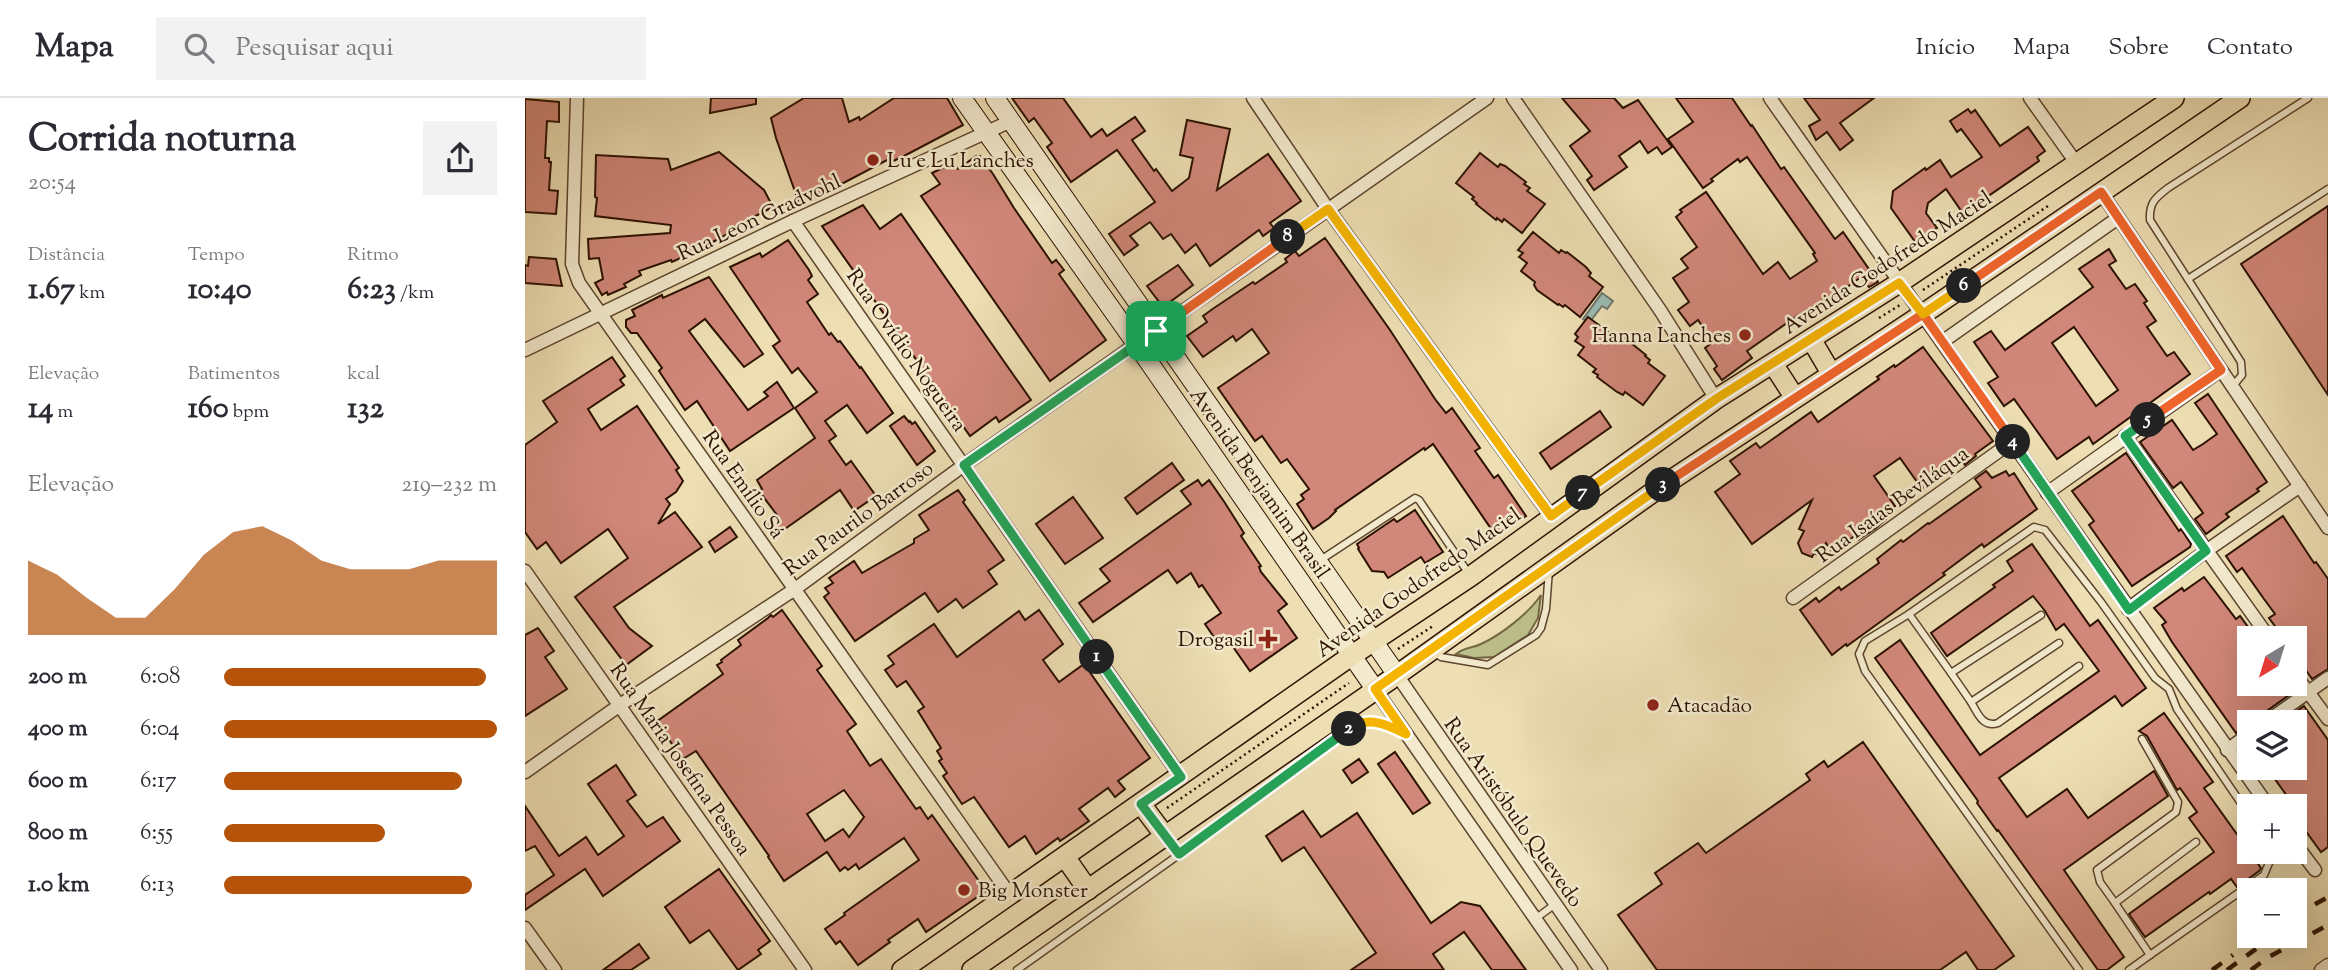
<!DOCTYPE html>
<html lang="pt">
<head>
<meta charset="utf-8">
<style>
	:root { --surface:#fff; --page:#f2f2f3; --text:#2b2b33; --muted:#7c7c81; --line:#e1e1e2; --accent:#b45309 }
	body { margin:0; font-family:"Sorts Mill Goudy",serif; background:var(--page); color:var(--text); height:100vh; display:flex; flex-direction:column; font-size:26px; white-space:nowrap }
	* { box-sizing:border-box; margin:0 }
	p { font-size:23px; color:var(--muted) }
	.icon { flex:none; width:38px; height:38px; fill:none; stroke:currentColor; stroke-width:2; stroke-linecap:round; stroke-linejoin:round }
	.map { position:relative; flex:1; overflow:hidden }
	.details { display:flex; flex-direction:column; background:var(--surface); width:525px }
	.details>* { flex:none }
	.needle { width:46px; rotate:218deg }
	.controls { position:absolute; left:1712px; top:528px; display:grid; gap:14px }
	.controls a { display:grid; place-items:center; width:70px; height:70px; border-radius:0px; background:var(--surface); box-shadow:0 7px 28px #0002; font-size:35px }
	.pin { position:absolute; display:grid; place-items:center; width:60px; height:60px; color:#fff; margin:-30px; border-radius:14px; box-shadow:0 4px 10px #0006 }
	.km { position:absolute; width:35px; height:35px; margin:-18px; border-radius:50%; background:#222; color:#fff; font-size:19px; line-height:35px; text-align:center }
	.round { display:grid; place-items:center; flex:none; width:74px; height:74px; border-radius:0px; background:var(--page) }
	.overview { display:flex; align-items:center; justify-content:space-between; height:119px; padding:0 28px }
	h1 { font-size:38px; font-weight:800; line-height:52px }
	.metrics { display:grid; grid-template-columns:repeat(3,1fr); gap:10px; height:119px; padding:7px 28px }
	.metrics div { display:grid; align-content:center }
	.metrics b { font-size:30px; font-weight:800 }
	.metrics small { font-size:19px; font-weight:400 }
	.metrics p { font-size:19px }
	.chart { height:196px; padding:14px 28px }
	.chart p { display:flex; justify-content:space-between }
	.chart svg { width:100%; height:126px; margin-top:7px; fill:var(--accent); opacity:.7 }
	ul { padding:0 28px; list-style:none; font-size:23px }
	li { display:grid; grid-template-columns:112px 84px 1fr; align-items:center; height:52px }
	li i { height:18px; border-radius:9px; background:var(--accent) }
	header { display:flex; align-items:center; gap:42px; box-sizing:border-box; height:98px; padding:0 35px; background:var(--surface); border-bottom:2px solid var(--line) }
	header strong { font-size:33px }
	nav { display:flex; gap:38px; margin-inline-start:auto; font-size:24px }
	.search { width:490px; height:63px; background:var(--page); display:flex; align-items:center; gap:18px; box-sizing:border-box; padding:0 24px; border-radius:0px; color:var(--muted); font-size:26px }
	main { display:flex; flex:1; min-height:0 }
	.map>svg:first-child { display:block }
</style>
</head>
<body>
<header>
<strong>Mapa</strong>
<div class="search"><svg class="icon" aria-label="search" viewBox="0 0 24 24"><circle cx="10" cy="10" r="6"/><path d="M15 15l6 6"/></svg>Pesquisar aqui</div>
<nav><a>Início</a><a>Mapa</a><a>Sobre</a><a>Contato</a></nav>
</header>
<main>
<section class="details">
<div class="overview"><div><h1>Corrida noturna</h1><p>20:54</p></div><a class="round"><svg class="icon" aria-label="share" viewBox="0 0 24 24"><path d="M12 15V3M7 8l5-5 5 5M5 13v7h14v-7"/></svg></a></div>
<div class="metrics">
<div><p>Distância</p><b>1.67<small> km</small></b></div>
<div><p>Tempo</p><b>10:40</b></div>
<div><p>Ritmo</p><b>6:23<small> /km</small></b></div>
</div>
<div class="metrics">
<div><p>Elevação</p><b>14<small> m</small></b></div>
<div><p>Batimentos</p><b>160<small> bpm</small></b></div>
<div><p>kcal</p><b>132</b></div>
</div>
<div class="chart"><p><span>Elevação</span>219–232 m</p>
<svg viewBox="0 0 160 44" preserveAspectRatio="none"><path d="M0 44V18L10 23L20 31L30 38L40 38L50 28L60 16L70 8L80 6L90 11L100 18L110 21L120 21L130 21L140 18L150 18L160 18V44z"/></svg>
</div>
<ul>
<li><b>200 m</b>6:08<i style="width:96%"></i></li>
<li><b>400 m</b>6:04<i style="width:100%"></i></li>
<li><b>600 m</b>6:17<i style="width:87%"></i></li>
<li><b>800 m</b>6:55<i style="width:59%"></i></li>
<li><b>1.0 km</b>6:13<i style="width:91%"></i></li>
</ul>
</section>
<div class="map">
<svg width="1803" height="872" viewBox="0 0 1803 872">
	<rect width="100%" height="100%" fill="#eddeb3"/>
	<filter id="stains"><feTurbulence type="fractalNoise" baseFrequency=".00286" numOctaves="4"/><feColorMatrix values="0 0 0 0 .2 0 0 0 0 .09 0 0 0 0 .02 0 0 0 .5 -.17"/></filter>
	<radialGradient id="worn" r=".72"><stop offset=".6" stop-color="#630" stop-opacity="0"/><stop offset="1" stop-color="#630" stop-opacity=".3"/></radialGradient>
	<path fill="#bcc08a" stroke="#746845" stroke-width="2" d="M1016,497L1013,520L1003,537L969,559L949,560L931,556C941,548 946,551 956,546C976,537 1004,515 1016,497Z"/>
	<path fill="#9abbb3" stroke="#6e776b" stroke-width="2" d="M1077,195L1088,203L1082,211L1077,208L1064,225L1058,221Z"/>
	<g fill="#d18779" stroke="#2c1100" stroke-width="2" fill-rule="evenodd">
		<path d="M186,0H231V6L185,15Z"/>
		<path d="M279,0H317L324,24L334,19L335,22L369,0H422L438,27L379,58L364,65L362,62L307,91L274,105L251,40L246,20Z"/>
		<path d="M487,0H538L566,39L577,31L582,38L610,19L620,33L607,42L629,73L631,71L647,93L664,80L668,60L655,57L662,22L705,31L692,92L743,56L776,103L745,125L749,130L738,138L734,132L685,168L671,146L660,155L646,136L638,141L625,124L605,138L613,147L599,157L584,136L630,104L592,52L546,84L522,49L527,45L509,20L504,24Z"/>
		<path d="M1037,0H1089L1098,10L1113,2L1147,49L1137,56L1132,49L1123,55L1115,43L1094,58L1102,69L1069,92L1062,82L1067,78L1045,48L1065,33Z"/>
		<path d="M1151,0H1207L1226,28L1227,27L1256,71L1259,69L1310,141L1318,134L1353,184L1344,189L1336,179L1275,223L1272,218L1222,253L1227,260L1197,282L1189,271L1192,268L1180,250L1188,244L1173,222L1165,228L1153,212L1164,204L1148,180L1163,170L1156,161L1172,149L1151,119L1157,114L1155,112L1181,94L1238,176L1253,164L1265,181L1292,163L1288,156L1290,155L1222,59L1215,64L1213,61L1186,81L1188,83L1178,90L1143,41L1168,24Z"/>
		<path d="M1279,0H1349L1315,25L1328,42L1315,52L1302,34L1291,42L1284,28L1295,22Z"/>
		<path d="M0,1L34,4V24L22,23L20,60H24V64H26L24,92L33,93L31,116L0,114Z"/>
		<path d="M1443,11L1446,15L1450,12L1475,48L1503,29L1520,53L1512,59L1514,63L1443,112L1437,114L1421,91L1403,105L1401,115L1412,130L1391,145L1366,110L1368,93L1400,70L1401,72L1415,62L1426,79L1457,59L1436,31L1432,34L1425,23Z"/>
		<path d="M194,54L239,92L248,109L209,129L210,132L171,153L147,164L146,162L114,173L116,177L99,186L101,189L83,197L82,194L77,197L70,185L78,181L74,160L64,161L63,141L145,135L146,127L70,118L72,100L70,99L71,57L143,61L146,72Z"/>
		<path d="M955,55L973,69L975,66L980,68L1001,84L999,86L1005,90L1002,93L1020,106L997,135L979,121L977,124L972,120L971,122L951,106L952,105L947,101L949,99L931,85Z"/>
		<path d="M451,58L452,60L455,58L468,76L489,110L527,165L531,162L539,172L534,176L581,242L525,283L396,98L415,86L407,75L428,65L433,71Z"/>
		<path d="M338,107L355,131L376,116L506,302L474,324L471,319L445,338L297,128Z"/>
		<path d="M1803,108V297L1716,166Z"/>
		<path d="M1008,134L1034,155L1036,152L1041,155L1042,154L1061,169L1066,175L1064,178L1078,189L1055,219L1040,207L1038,209L1034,206L1033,207L1012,192L1009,187L1010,184L996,173L1002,165L994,159L998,155L993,152Z"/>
		<path d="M800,140L865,232L910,301L921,315L927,310L955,350L950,353L969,380L973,377L1001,418L971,438L908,346L900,352L899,350L810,412L811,413L804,420L788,431L772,406L779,401L776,397L784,391L762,361L756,365L737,338L730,343L693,290L744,255L727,231L711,243L708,238L678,259L662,238L682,224L678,218L689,210L728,184L730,186L762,164L760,161L770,153L774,158Z"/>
		<path d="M263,142L284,172L287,178L283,182L293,196L282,204L304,237L306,235L313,244L315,243L335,270L336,269L368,315L342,335L322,307L300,323L311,338L304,343L321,367L326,363L351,398L329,413L315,392L250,438L240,425L252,417L234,393L237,391L232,382L290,340L270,310L292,294L273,270L267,275L248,248L255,243L205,169L235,155L237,159Z"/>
		<path d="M1584,151L1591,163L1584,167L1601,191L1610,186L1622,203L1619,205L1631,223L1622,229L1642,258L1649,254L1665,276L1568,346L1564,339L1532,361L1489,301L1479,308L1463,285L1473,279L1449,244L1466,233L1480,252L1568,189L1554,171ZM1549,229L1593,292L1571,308L1527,245Z"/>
		<path d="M4,159L31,161L37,188L0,185V167L3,168Z"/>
		<path d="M653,167L668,187L638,209L622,188Z"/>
		<path d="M184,179L238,256L219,269L180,221L164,233L223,312L243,298L239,294L252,284L269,310L205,353L172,303L160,312L134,273L137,270L112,235H106L101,229V222L110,218L107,212L137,197L138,200Z"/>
		<path d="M1063,219L1093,241L1095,239L1101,241L1121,257L1120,258L1125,262L1123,265L1140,278L1118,307L1100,294L1098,297L1092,294L1072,279L1073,277L1068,274L1071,271L1053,257L1059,249L1050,243L1053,239L1050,236Z"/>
		<path d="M1398,249L1468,343L1450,356L1451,358L1440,367L1438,364L1397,391L1375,360L1349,378L1370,408L1358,416L1361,421L1351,430L1333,442L1331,437L1307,454L1301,445L1295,458L1289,455L1287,459L1277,455L1273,445L1279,433L1274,431L1287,402L1227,446L1190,394L1215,376L1205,363L1231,345L1235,350L1286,314L1293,324L1354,281L1352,279L1369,267L1370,269Z"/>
		<path d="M87,259L100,278L95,282L99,287L63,311L76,332L112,308L154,370L151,372L158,383L151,394L141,401L145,406L133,426L150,414L177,449L89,509L104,530L127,548L101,567L50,499L103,460L83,431L36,465L21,444L12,451L0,434V347L32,324L18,303Z"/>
		<path d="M1683,296L1742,384L1732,391L1734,393L1701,416L1704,419L1681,436L1670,421L1678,415L1656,384L1648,390L1615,344L1647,322L1668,352L1678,346L1692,336L1670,305Z"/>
		<path d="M1075,313L1086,329L1026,371L1015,355Z"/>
		<path d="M379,318L384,324L385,323L387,326L390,324L410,353L392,367L365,328Z"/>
		<path d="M1601,355L1654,433L1656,431L1666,446L1665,449L1607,488L1564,427L1569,423L1547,393Z"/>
		<path d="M647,365L659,382L612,416L600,400Z"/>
		<path d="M1461,373L1467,380L1481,373L1484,378L1489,375L1512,411L1459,449L1457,446L1418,475L1420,477L1322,548L1321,546L1307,557L1275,512L1291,500L1294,504L1314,489L1316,492L1354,465L1352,461L1376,442L1378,444L1403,425L1404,426L1456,389L1450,381Z"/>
		<path d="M673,382L677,388L684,382L700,405L719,435L716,438L736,468L734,469L736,474L762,506L753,513L772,540L725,573L706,546L697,551L680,526L696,515L677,487L674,489L666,475L652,485L643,472L568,524L554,505L585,483L575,471L666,406L656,393Z"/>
		<path d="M433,392L440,402L438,404L479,462L463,473L472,486L438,510L431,501L413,514L400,495L330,543L299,499L304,495L300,490L308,485L304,480L329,463L337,475L389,445V441L404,432L394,417Z"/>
		<path d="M548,399L578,440L540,466L511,426Z"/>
		<path d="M890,412L918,454L900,465L896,459L863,480L859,474L847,473L833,451L834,450L832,446L869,421L872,424Z"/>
		<path d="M1758,418L1789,465L1791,464L1803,481V571L1787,581L1769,555V541H1764L1759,533L1755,535L1744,520L1750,516L1739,501L1717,470L1712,474L1701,458Z"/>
		<path d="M205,429L212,439L190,454L184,444Z"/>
		<path d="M1507,446L1565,528L1573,522L1621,590L1597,608L1590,598L1474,680L1502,719L1542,691L1563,720L1629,673L1643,698L1539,772L1599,859L1582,872H1573L1473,732L1472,733L1452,705L1453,703L1350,560L1375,542L1455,657L1574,573L1539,526L1531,532L1520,513L1508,498L1422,558L1406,535L1470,489L1468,487L1488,473L1482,463Z"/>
		<path d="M1679,479L1711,521L1715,518L1726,533L1723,535L1724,586H1766L1771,592L1735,618L1731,625H1724L1711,635L1647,544L1637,527L1641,524L1629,510L1657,490L1659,493Z"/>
		<path d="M257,512L297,568L292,572L331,626L322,633L345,668L356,661L391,711L395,709L403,721L407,717L461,793L401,834L393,821L363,842L365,844L333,867L315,843L311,846L300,831L320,817L319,815L394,762L379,740L334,771L331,766L323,772L320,769L315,773L302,754L259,783L243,759L244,758L171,653L158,661L131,624L198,576L192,567L197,564L196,562L216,547L213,542L243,520L246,517L248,519ZM319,692L339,719L324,739L318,731L300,743L282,716Z"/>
		<path d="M514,512L538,546L518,562L534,584L559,566L625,660L593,683L600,691L590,699L583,690L554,711L564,723L535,743L533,740L511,756L500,738L484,749L449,699L437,706L418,678L422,675L414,663L417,661L412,653L416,650L393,613L399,609L381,583L372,589L360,572L369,566L363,558L409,526L432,559L494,513L500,522Z"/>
		<path d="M13,530L29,553L20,559L42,591L0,618V537Z"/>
		<path d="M1779,608L1803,642V749L1796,754L1769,717V709L1763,708L1767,705L1742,670H1769V625H1755Z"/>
		<path d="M1639,615L1688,684L1679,690L1736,770L1734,773L1712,789L1706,781L1685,796L1684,794L1620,839L1604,816L1689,754L1664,720L1672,714L1655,690L1652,692L1622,638L1614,633Z"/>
		<path d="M1338,644L1489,858L1469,872H1453L1441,854L1415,872H1132L1093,817L1137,786L1130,775L1173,745L1181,755L1285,682L1281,676L1288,671L1299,663L1303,669Z"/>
		<path d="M870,654L905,705L888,716L853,666Z"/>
		<path d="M834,661L843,674L827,685L818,672Z"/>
		<path d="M91,667L111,697L102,703L122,729L138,719L155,743L78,798L60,771L0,812V797L29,777L10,748L0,753V708L34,758L61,739L73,757L99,738L63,686Z"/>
		<path d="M778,713L796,739L832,715L906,825L936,804L955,808L1001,872H967L939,834L908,856L919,872H826L851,855L779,749L757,763L741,738Z"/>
		<path d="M194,771L245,843L233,852L236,856L213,872L184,832L165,845L140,809Z"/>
		<path d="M114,846L124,860L106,872H78Z"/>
	</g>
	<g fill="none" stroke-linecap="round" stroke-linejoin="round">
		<g stroke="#5c442d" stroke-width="9">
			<g id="lane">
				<path d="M1663,181L1803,91"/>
				<path d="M1707,289L1717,277L1716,264L1625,122C1624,105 1630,100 1643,90L1783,0"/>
				<path d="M794,463L890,400L894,402L944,476"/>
				<path d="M1384,516L1340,543L1334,556L1340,573L1554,872"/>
				<path d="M1534,545L1446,604C1453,616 1458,630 1473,625L1554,568"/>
				<path d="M908,553L916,559L963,567L1011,537L1016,530L1021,511L1024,472"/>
				<path d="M1426,575L1384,516L1509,429L1520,432L1576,504L1630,580L1644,591L1652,611L1724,717"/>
				<path d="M1446,604L1426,575L1516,517"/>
				<path d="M1617,641L1653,704L1651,714L1572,772L1575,784L1590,805L1671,744"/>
				<path d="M642,739L655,756"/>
				<path d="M1590,805L1625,857L1739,777L1746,760L1745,754"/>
				<path d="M1010,821L1029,807"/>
				<path d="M492,872L697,726L832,625C849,622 861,626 876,634"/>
				<path d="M1604,872L1625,857"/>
			</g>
		</g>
		<g stroke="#5c442d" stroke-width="15">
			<g id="street">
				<path d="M52,0L47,166L54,185L485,797"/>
				<path d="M728,0L803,111L1026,418"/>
				<path d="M988,0L1135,212L1191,301"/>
				<path d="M1245,0L1744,709"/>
				<path d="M1505,0L1552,66"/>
				<path d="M1576,94L1803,430"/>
				<path d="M268,123L656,679"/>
				<path d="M1417,244L1593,120"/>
				<path d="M0,252L268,123L486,23"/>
				<path d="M1600,338L1745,541"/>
				<path d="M1522,395L1696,272"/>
				<path d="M0,473L280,872"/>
				<path d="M1268,500L1488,343"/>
				<path d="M1603,511L1681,453L1775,388"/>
				<path d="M1769,575L1803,621"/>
				<path d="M872,577L1076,872"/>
				<path d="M850,591L1046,872"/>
				<path d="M1740,625L1803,580"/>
				<path d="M1702,652L1724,636"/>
				<path d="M0,674L95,607L270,491L439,367L962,0"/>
				<path d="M1769,744L1790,772"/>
				<path d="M0,830L30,872"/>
				<path d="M1796,872L1803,867"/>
			</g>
		</g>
		<g stroke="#2c1100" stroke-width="20">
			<g id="secondary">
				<path d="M437,0L612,247L850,591"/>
				<path d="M470,0L872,577"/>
			</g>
		</g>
		<g stroke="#2c1100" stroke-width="22">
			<g id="primary">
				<path d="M1286,241L1306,275"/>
				<path d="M1248,266L1270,300"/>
				<path d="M616,706L640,738"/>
				<path d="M540,759L563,792"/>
				<path d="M377,872L826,558L946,478L1191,301L1374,185L1649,0"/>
				<path d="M447,872L872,577L1131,392L1398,216L1715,0"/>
			</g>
		</g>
		<g stroke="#2c1100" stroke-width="2.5" stroke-dasharray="2 3.5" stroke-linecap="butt">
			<path d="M1398,192L1523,108"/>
			<path d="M1354,220L1375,207"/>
			<path d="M873,551L908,528"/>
			<path d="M642,710L824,585"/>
		</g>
		<use href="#lane" stroke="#f3eace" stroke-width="6"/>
		<use href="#street" stroke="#f3eace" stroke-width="12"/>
		<use href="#secondary" stroke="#f3eace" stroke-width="18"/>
		<use href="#primary" stroke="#eddeb3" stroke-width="19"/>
		<g stroke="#2c1100" stroke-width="4.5" stroke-dasharray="12 12" stroke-linecap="butt">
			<path d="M1769,818L1803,799"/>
			<path d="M1687,872L1708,857"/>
			<path d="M1702,872L1735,848L1753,838"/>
			<path d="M1726,872L1742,860L1803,827"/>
		</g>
	</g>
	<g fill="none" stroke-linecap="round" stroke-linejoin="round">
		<g stroke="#fff" stroke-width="14">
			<path id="split-1" d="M572,559L439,367L631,233"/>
		</g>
		<g stroke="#fff" stroke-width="14">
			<path id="split-2" d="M572,559L656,679L616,706L654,756L824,631"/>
		</g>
		<g stroke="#fff" stroke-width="14">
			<path id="split-3" d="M824,631C843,617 863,627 881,636L850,591L1138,387"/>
		</g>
		<g stroke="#fff" stroke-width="14">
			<path id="split-4" d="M1138,387L1398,216L1488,344"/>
		</g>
		<g stroke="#fff" stroke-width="14">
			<path id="split-5" d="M1488,344L1604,512L1681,453L1600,338L1623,322"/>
		</g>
		<g stroke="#fff" stroke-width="14">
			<path id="split-6" d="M1439,188L1576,94L1696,272L1623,322"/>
		</g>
		<g stroke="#fff" stroke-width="14">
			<path id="split-7" d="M1058,395L1191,301L1374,185L1398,216L1439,188"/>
		</g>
		<g stroke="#fff" stroke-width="14">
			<path id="split-8" d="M763,139L803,111L1026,418L1058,395"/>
		</g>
		<g stroke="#fff" stroke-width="14">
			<path id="split-9" d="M631,233L763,139"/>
		</g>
		<use href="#split-1" stroke="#22a559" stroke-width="9"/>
		<use href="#split-2" stroke="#22a559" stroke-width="9"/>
		<use href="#split-3" stroke="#f5b400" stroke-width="9"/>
		<use href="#split-4" stroke="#f0652b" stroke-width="9"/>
		<use href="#split-5" stroke="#22a559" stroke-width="9"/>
		<use href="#split-6" stroke="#f0652b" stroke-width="9"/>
		<use href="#split-7" stroke="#f5b400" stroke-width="9"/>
		<use href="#split-8" stroke="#f5b400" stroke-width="9"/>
		<use href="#split-9" stroke="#f0652b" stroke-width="9"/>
	</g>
	<g fill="#8f2418" stroke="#f3eace" stroke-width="2.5">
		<circle cx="348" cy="62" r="7"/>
		<circle cx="1220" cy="237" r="7"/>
		<path d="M739.5 530.5h7v7h7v7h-7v7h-7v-7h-7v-7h7z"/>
		<circle cx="1128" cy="607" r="7"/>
		<circle cx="439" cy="792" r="7"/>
	</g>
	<g text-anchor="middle" stroke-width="5" stroke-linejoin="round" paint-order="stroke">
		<g font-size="21" fill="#2c1100" stroke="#f3eace" text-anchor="start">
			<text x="362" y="69">Lu e Lu Lanches</text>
			<text x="1206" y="244" text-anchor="end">Hanna Lanches</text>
			<text x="729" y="548" text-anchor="end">Drogasil</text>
			<text x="1142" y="614">Atacadão</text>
			<text x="453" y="799">Big Monster</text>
		</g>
		<g font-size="21" fill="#2c1100" stroke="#f3eace">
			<text transform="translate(234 119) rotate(-25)" y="7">Rua Leon Gradvohl</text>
			<text transform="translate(1362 164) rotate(-33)" y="7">Avenida Godofredo Maciel</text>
			<text transform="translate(382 252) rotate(55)" y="7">Rua Ovídio Nogueira</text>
			<text transform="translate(735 385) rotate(55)" y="7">Avenida Benjamim Brasil</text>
			<text transform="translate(219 386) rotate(55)" y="7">Rua Emílio Sá</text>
			<text transform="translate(1367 406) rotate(-36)" y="7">Rua Isaías Beviláqua</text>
			<text transform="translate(333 420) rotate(-36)" y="7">Rua Paurilo Barroso</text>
			<text transform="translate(893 484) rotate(-35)" y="7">Avenida Godofredo Maciel</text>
			<text transform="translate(156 661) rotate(55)" y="7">Rua Maria Josefina Pessoa</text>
			<text transform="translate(989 714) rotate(55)" y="7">Rua Aristóbulo Quevedo</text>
		</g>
	</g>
	<rect width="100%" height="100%" filter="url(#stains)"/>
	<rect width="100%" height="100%" fill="url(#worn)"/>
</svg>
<div class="controls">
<a><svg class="needle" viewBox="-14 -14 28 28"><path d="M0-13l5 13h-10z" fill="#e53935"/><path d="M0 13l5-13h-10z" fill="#7c7c81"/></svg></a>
<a><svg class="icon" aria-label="layers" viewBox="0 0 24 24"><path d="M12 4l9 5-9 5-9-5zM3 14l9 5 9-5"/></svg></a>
<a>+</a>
<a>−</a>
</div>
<div class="pin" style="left:631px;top:233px;background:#1e9e55"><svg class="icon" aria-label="arrive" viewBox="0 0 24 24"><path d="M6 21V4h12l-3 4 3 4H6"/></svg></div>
<b class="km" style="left:572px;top:559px">1</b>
<b class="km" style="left:824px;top:631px">2</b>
<b class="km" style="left:1138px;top:387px">3</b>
<b class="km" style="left:1488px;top:344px">4</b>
<b class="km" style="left:1623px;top:322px">5</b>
<b class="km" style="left:1439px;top:188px">6</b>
<b class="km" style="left:1058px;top:395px">7</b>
<b class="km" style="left:763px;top:139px">8</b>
</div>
</main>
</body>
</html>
